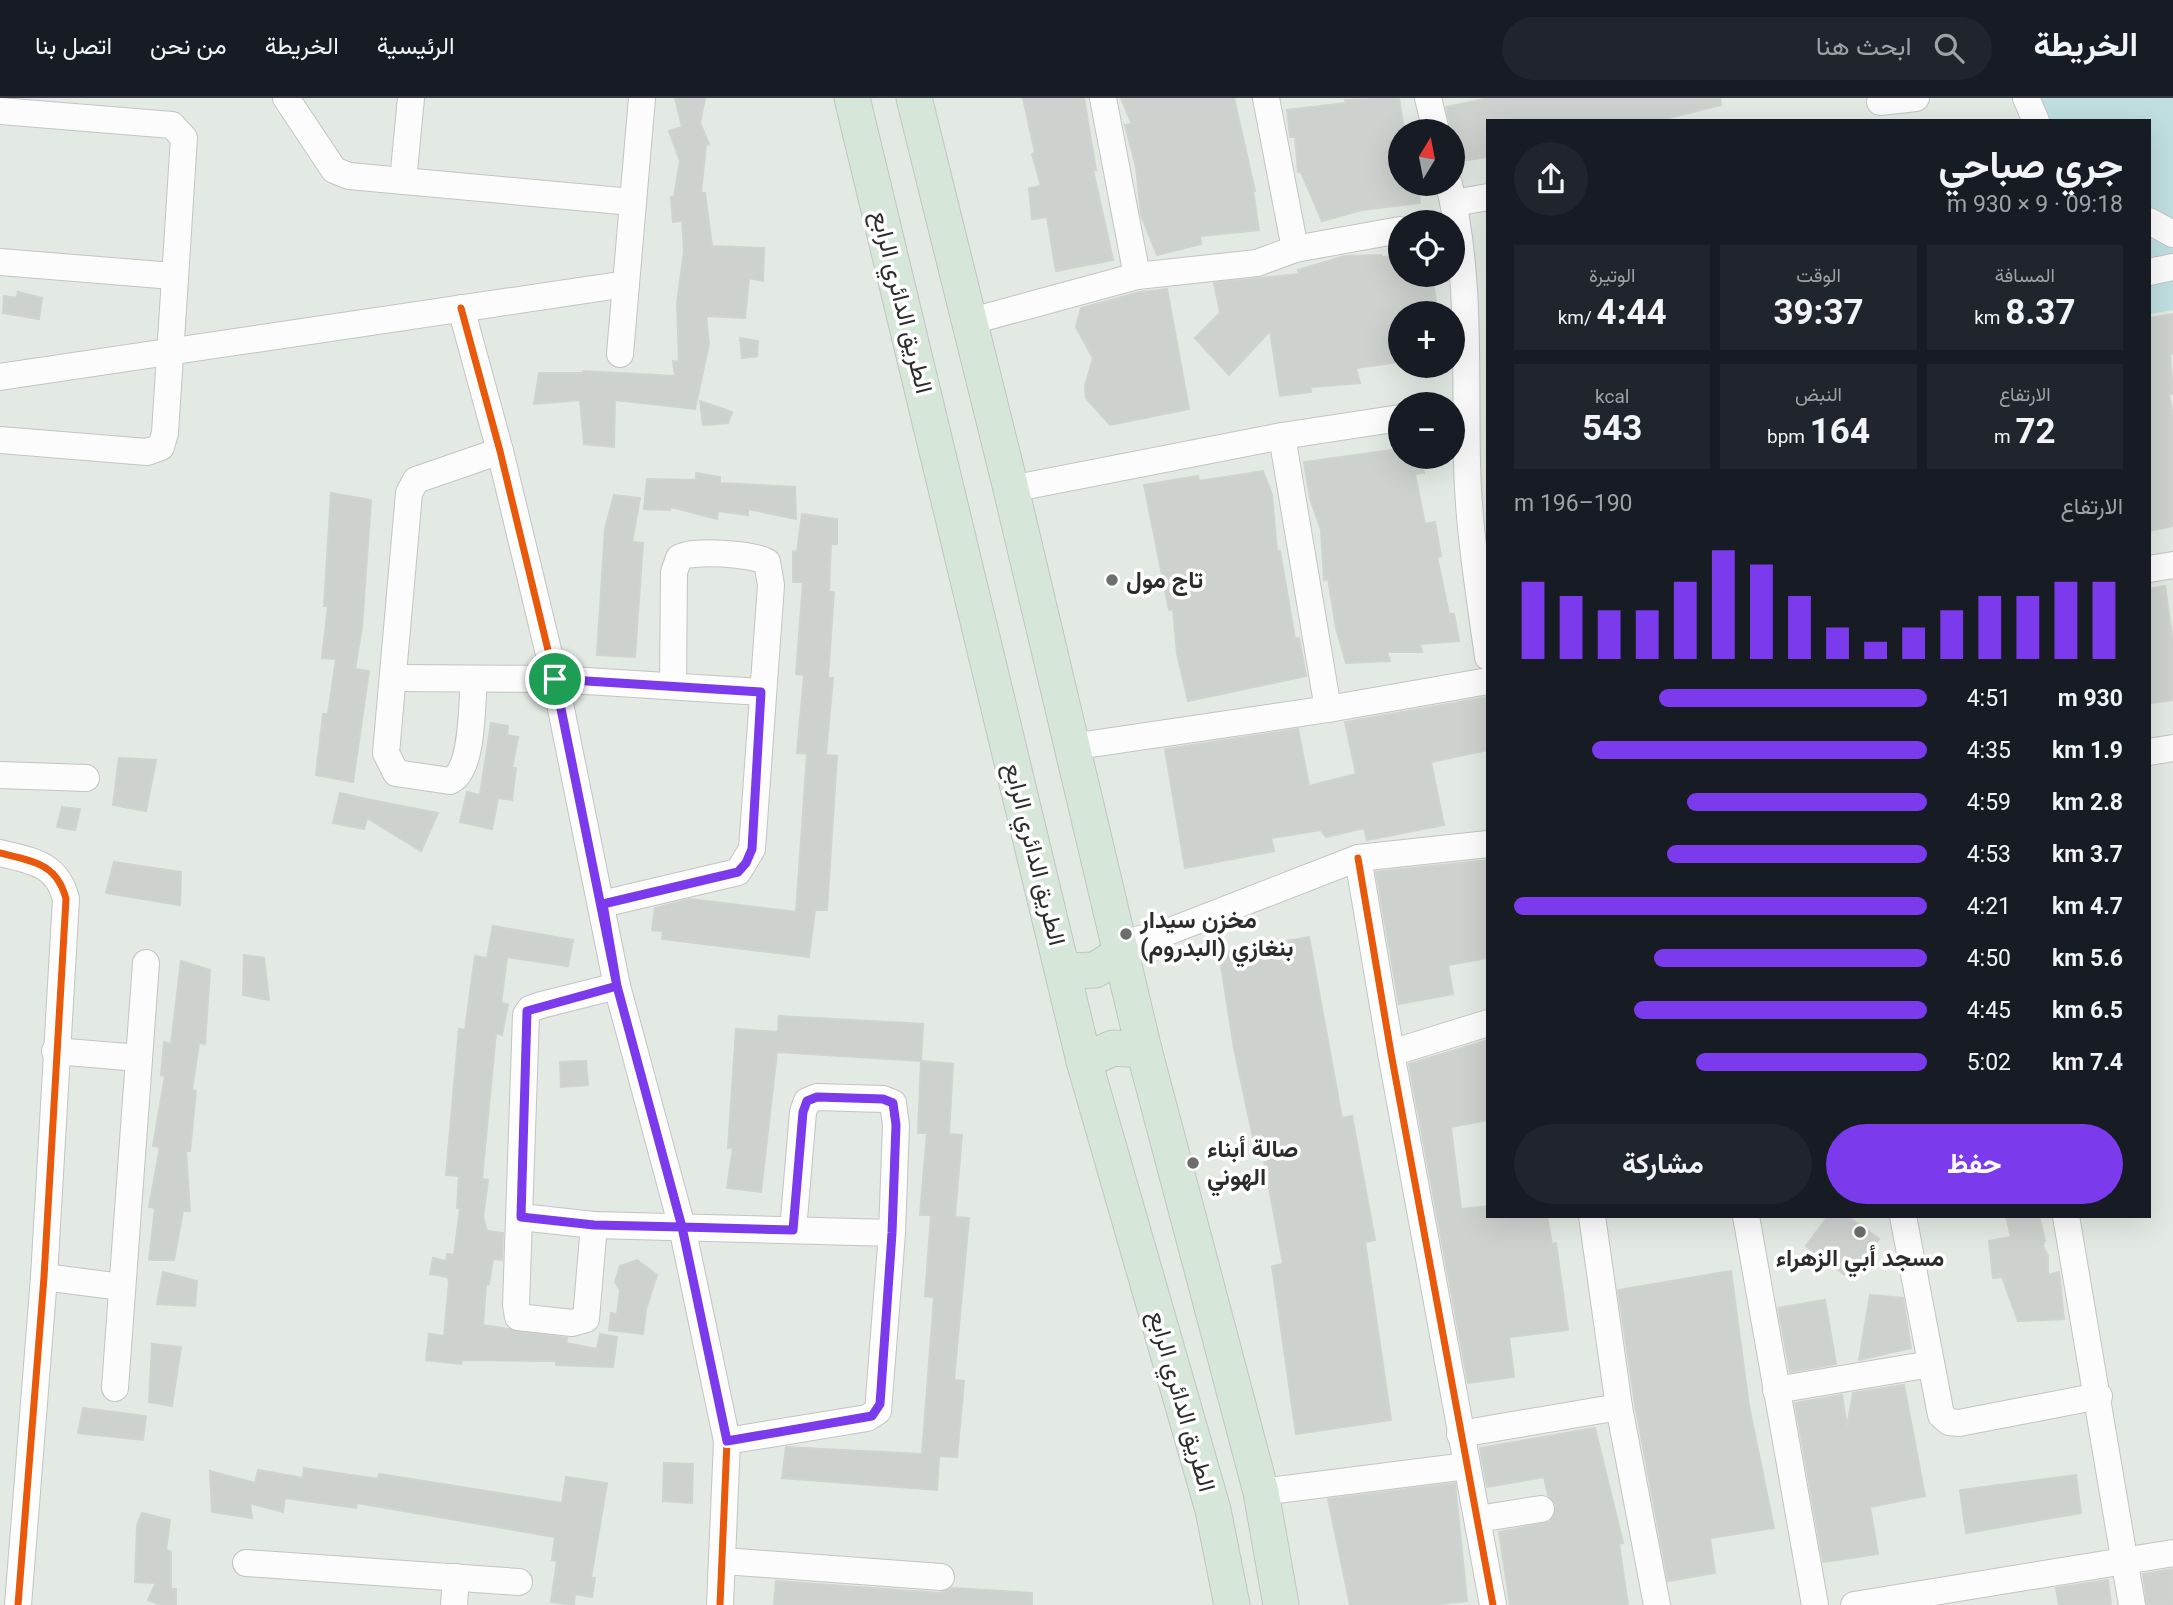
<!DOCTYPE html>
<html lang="ar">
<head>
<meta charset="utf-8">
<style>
	:root { --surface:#171b24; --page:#20242c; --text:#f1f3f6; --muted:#9ea1a6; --line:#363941; --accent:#7c3aed }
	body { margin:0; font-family:Roboto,Vazirmatn,sans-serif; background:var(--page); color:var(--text); direction:rtl; height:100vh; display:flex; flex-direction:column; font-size:26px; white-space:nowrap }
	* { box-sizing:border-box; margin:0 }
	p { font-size:23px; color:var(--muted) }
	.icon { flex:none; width:38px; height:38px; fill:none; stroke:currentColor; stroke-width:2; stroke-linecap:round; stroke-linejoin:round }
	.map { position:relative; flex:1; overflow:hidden; direction:ltr }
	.sheet { position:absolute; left:1486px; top:21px; width:665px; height:1099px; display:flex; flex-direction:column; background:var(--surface); border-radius:0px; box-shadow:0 7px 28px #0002; direction:rtl }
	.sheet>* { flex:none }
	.needle { width:46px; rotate:10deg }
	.buttons { position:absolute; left:1388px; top:21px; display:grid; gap:14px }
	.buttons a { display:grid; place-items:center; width:77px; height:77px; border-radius:50%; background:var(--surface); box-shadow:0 7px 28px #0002; font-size:35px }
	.pin { position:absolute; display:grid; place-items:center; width:60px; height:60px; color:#fff; margin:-30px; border:4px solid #fff; border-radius:50%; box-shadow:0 2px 7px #0007 }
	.round { display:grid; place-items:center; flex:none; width:74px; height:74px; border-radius:37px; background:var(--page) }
	.headline { display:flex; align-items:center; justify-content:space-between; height:119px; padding:0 28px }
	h1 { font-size:38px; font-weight:700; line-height:52px }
	.figures { display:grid; grid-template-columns:repeat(3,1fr); gap:10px; height:119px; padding:7px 28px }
	.figures div { display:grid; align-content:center; border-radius:0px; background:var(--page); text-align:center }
	.figures b { font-size:35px; font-weight:700 }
	.figures small { font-size:19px; font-weight:400 }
	.figures p { font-size:19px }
	.chart { height:196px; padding:14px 28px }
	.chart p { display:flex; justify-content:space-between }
	.chart svg { width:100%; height:126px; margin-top:7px; stroke:var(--accent); stroke-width:6 }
	.button { display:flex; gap:14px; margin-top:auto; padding:14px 28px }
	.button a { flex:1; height:80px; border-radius:42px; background:var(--accent); color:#fff; font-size:28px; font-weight:700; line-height:80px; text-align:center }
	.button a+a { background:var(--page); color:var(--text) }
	ul { padding:0 28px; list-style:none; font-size:23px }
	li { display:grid; grid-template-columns:112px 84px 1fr; align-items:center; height:52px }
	li i { height:18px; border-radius:9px; background:var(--accent) }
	header { display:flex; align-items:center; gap:42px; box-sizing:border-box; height:98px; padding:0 35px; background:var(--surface); border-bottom:2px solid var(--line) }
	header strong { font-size:33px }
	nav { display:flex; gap:38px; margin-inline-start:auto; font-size:24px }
	.search { width:490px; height:63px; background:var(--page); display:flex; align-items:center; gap:18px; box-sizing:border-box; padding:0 24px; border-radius:38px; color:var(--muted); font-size:26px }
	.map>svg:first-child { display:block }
</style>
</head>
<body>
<header>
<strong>الخريطة</strong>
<div class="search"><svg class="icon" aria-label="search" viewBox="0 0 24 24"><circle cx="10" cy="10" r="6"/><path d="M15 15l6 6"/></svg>ابحث هنا</div>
<nav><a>الرئيسية</a><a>الخريطة</a><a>من نحن</a><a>اتصل بنا</a></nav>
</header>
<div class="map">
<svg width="2173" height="1507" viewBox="0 0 2173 1507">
	<rect width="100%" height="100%" fill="#e3e9e3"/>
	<path fill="#bfdfe0" d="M2029,0H2173V212L2149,216V23H2038Z"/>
	<g fill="#ced2ce" stroke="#cfd4cf" stroke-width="2">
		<path d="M675,0H705L700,25L709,46L706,47L701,95H705L712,148L764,150L763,183L749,180L745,220L706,218L709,246L695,311L615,302L614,349L584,346L580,302L534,306L539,275H583V273L675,278L673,263L679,264L677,205L684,153L682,123L673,124L671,99H674L680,63L669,33L682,29Z"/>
		<path d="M1023,0H1084L1096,72H1093L1113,162L1056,173L1047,119L1032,121L1029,90L1041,88L1032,56L1035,55Z"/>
		<path d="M1121,0H1234L1255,93H1253L1259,132L1200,138L1201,146L1157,157L1141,117L1136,69L1125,27L1132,26Z"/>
		<path d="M1399,0L1404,33H1400V86H1418L1420,105L1362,112L1322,123L1301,74H1298L1295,39H1290L1287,12L1346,5L1345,2Z"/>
		<path d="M1489,0H1720L1721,7L1657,23H1488V59L1454,64L1452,33L1446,9Z"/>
		<path d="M1381,157V159L1400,158V177H1432L1438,215H1400V264L1356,270L1360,285L1310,289L1311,294L1280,298L1270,233L1229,277L1195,240L1220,215L1214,185L1299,176L1298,172L1345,158Z"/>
		<path d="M1167,191L1189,311L1110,327L1086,300L1085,288L1093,260L1076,229L1081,210L1140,194Z"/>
		<path d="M18,194L42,200L39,221L3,215L4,198L16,200Z"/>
		<path d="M2173,216V256H2170L2173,296H2169L2173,318V428L2149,433V220Z"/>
		<path d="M740,240L758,243L757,258L742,260Z"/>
		<path d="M700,303L732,314L728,325L703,327Z"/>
		<path d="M1400,351V359H1420L1424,375L1415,376L1425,426L1435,424L1441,458L1437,459L1449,516H1454L1459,543L1420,546L1422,554H1387L1390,563L1346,565L1336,530L1328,481L1324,482L1321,432L1310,400L1304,364Z"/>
		<path d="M1263,373L1272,397L1277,453H1280L1295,541L1299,540L1306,578L1188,603L1177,555L1173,511L1169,512L1144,387L1198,378L1199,383Z"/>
		<path d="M696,375L720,379V385L795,389L796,421L748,411V417L718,413L717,421L671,409L670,412L644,411L647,381L696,382Z"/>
		<path d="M331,395L371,402L362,529L355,571L369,573L353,684L316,677L323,616H328L336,561L322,560L328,508H324Z"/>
		<path d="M614,397L640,400L632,444L643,445L635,559L597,557L605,431Z"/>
		<path d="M802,416L837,421V446H831L829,494H834L828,580H833L826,657L837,658L827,812H815L809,859L662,841L663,833L652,832L655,810L690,801L796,814L807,656L797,655L804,577L796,576L803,484H793V453L797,454Z"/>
		<path d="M2165,488L2173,545V602L2150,605L2149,491Z"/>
		<path d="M1488,599V652L1431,664L1444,727L1367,742L1364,730L1326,739L1321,732L1271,740L1274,753L1185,770L1165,651L1298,631L1309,688L1356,676L1345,624Z"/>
		<path d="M491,625L508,628L507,637L518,639L512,670H516L512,702L498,700L492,731L460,724L467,694L480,697Z"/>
		<path d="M119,660L156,662L146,713L113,707Z"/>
		<path d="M340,695L371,702L438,715L421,753L367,720L364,731L333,725Z"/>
		<path d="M62,709L80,711L75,732L57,729Z"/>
		<path d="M1487,762L1488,860L1448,867L1453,896L1399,906L1376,774Z"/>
		<path d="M114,764L181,774L180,807L106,795Z"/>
		<path d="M493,828L573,842L568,868L507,859L501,905L508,906L502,937L496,935L482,1081L488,1082L483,1119L487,1133L503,1135L502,1162L493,1161L489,1186H486L483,1227L567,1240L566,1245L597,1251L600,1236L617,1239L613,1269L556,1267V1263L462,1262L461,1266L426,1262L429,1236L444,1238L449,1184L448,1179L430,1176L433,1160L446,1163L447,1156L454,1157L460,1111L457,1110L459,1078L446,1077L459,931L465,932L475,858L487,860Z"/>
		<path d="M1309,839L1342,1020L1352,1018L1375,1142L1365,1144L1391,1322L1296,1336L1272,1168L1283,1166L1259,1035L1253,1040L1234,950L1219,855Z"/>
		<path d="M244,857L264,860L269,902L243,897Z"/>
		<path d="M181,863L210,872L205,946L199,945L192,992L196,993L190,1053H186L190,1113H183L174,1162H149L155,1110L149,1109L160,1049L153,1048L165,978L161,977L164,944L171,946Z"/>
		<path d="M779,918L923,926L921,963L777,954L761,1094L727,1090L733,1050H728L736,931L778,934Z"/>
		<path d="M1488,942V1022L1451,1029L1461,1111L1488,1108V1118H1547L1552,1146L1556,1145L1568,1232L1509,1239L1514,1279L1468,1285L1409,966Z"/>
		<path d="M586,963L588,987L561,989L560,964Z"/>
		<path d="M921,963L953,966L949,1036L962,1037L955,1119L969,1120L954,1282L964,1283L957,1359L939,1358L937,1392L782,1380L786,1349L922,1356L934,1199L925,1198L931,1117H920L927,1035H918Z"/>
		<path d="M1828,1118H1847L1879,1141L1849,1180L1806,1148Z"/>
		<path d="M2006,1118H2039L2045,1142L2043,1148L2048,1158V1177L2059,1174L2064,1221L2018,1223L2002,1179L1993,1180L1989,1143L2011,1139Z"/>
		<path d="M637,1162L657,1177L646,1211L643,1236L609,1232L611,1215L617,1216L620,1192L615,1184L620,1168Z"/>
		<path d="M1731,1173L1749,1308L1774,1430L1710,1440L1715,1475L1668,1483L1635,1306L1618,1192Z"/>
		<path d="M163,1174L197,1183L195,1208L157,1206Z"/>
		<path d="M1870,1197L1903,1200L1911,1250L1859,1262Z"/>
		<path d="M1825,1202L1836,1266L1790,1274L1778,1210Z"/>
		<path d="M152,1246L181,1249L172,1308L149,1304Z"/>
		<path d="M1904,1287L1925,1398L1870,1409L1878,1456L1823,1464L1795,1305L1842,1297L1847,1329L1853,1295Z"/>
		<path d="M83,1310L146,1318L143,1342L78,1335Z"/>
		<path d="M1595,1330L1623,1445L1619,1446L1628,1507H1510L1499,1434L1550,1424L1556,1408L1548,1397L1544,1379L1487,1389L1480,1350Z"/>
		<path d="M664,1365L693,1366L692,1405L663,1403Z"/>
		<path d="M304,1370L378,1381L379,1376L562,1405L566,1379L607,1385L591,1480H595L592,1499L575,1496L574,1507L551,1504L557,1463L552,1462L555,1439L357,1405L356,1410L285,1400L283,1414L250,1405L252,1420L212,1414L210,1373L255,1385L258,1372L303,1380Z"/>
		<path d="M2076,1377L2081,1415L1966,1435L1960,1392Z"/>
		<path d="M1455,1385L1467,1503L1432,1507H1350L1328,1401Z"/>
		<path d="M142,1415L170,1422L166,1452L171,1454V1491H176V1507H161L148,1502L156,1485L135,1484L137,1428Z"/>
		<path d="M2173,1471V1507H2147L2143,1476Z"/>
		<path d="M2108,1482L2111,1507H2059L2056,1490Z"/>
		<path d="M776,1483L940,1495L952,1490L1032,1495V1507H774Z"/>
	</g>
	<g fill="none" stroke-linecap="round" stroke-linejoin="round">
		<g stroke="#c3c4c3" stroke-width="28">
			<g id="minor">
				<path d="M286,0L334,72L349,78L632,104"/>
				<path d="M1103,0L1137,178"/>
				<path d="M1266,0L1295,151"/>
				<path d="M1428,0L1436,33"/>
				<path d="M2026,0L2036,23"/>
				<path d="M1880,4L1916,0"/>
				<path d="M0,13L172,27L184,40L165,335L161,349L147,354L0,342"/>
				<path d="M403,83L411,0"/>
				<path d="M1449,86C1471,176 1465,271 1467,363C1468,428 1479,494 1488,559"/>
				<path d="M1454,105L1488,99"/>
				<path d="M2149,123L2173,136"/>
				<path d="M0,164L173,178"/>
				<path d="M2149,174L2173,169"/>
				<path d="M461,210L500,353L555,581L617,888L682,1129L727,1343L720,1507"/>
				<path d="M968,224L1137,178L1257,165L1295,151L1400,132"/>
				<path d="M620,256L642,0"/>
				<path d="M0,279L626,186"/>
				<path d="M1282,338L1328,611"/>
				<path d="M1011,391L1282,338L1400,320"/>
				<path d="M2149,471L2173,467"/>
				<path d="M394,580L555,581L761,594"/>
				<path d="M474,583C471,608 474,672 450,683L396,675L386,655L409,395L416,382L500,353"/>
				<path d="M1071,649L1328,611L1488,583"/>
				<path d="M2149,654L2173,650"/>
				<path d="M0,677L86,680"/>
				<path d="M0,755C32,763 57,765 66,801L44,1179L18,1507"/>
				<path d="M1358,760L1391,955L1493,1507"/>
				<path d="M602,806L738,774L752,751L771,487L767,464C755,456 691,451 679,460L674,474L673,587"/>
				<path d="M1120,846L1165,835L1358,760L1488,746"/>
				<path d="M55,953L139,960"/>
				<path d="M1391,955L1488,925"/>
				<path d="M1592,1118L1619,1309L1657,1507"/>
				<path d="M1746,1118L1815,1507"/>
				<path d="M1903,1118L1941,1317L1949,1324L1959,1325L2099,1298"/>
				<path d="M2066,1118L2132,1507"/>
				<path d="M521,1119L594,1127L892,1135"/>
				<path d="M594,1127L586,1221L572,1225L518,1219L516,1207L526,917L530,911L541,907L617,888"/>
				<path d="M44,1179L122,1189"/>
				<path d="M115,1290L146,865"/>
				<path d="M1776,1292L1931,1266"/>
				<path d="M1460,1336L1619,1309"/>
				<path d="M727,1343L867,1320L878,1313L892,1135L896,1027L893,1005L883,1001L817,999L807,1003L803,1014L793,1132"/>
				<path d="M1261,1394L1467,1368"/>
				<path d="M1478,1421L1541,1411"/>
				<path d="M724,1463L941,1479"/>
				<path d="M246,1465L519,1484"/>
				<path d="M454,1507L456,1479"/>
				<path d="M1854,1507L2173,1455"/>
			</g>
		</g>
		<g stroke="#c2c5c2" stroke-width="37">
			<g id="major">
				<path d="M852,0L1084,963L1213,1412L1232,1507"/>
				<path d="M914,0L1011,391L1144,952L1261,1394L1281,1507"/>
				<path d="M1063,873L1095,872L1122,855"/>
				<path d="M1084,963L1113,950L1144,952"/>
			</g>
		</g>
		<use href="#minor" stroke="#fbfcfb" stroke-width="26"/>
		<use href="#major" stroke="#d6e6d9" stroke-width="35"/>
		<g stroke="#fff" stroke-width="11">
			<g id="cycleway">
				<path d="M461,210L500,353L555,581L617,888L682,1129L727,1343L720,1507"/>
				<path d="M0,755C32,763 57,765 66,801L44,1179L18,1507"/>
				<path d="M1358,760L1391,955L1493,1507"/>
			</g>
		</g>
		<use href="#cycleway" stroke="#e8590c" stroke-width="7"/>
	</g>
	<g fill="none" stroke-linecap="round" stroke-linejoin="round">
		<g stroke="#fff" stroke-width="14">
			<path id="route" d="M555,581L617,888L682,1129L793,1132L803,1014L807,1003L817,999L883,1001L893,1005L896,1027L892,1135L880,1306L872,1318L727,1343L682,1129L594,1127L521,1119L527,913L617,888L603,806L738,774L746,765L752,751L761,594L555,581"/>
		</g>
		<use href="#route" stroke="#7c3aed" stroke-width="9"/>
	</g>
	<g fill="#6c6e6c" stroke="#fff" stroke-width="2.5">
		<circle cx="1112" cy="482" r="7"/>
		<circle cx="1126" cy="836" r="7"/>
		<circle cx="1193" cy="1065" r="7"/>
		<circle cx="1860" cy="1134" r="7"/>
	</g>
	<g text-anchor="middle" stroke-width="7" stroke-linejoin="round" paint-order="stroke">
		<g font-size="24" fill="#2c2c2c" stroke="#fff">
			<text transform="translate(902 204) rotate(76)" y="8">الطريق الدائري الرابع</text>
			<text transform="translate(1035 756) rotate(76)" y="8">الطريق الدائري الرابع</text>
			<text transform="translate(1182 1303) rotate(74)" y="8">الطريق الدائري الرابع</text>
		</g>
		<g font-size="24" font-weight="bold" fill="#2c2c2c" stroke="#fff" text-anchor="start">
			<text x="1126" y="490">تاج مول</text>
			<text x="1140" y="830">مخزن سيدار<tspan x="1140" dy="28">بنغازي (البدروم)</tspan></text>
			<text x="1207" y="1059">صالة أبناء<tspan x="1207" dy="28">الهوني</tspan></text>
			<text x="1860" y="1168" text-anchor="middle">مسجد أبي الزهراء</text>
		</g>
	</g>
</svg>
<div class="buttons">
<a><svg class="needle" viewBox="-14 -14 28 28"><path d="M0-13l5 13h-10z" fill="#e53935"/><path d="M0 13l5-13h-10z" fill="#9ea1a6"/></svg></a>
<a><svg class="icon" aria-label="locate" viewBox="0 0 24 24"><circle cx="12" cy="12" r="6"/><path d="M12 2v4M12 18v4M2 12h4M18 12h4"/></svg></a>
<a>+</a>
<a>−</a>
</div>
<div class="pin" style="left:555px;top:581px;background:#1e9e55"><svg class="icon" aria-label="arrive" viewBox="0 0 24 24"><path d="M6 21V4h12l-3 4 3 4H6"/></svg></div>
<section class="sheet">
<div class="headline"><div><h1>جري صباحي</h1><p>09:18 · 9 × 930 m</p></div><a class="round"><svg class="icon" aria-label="share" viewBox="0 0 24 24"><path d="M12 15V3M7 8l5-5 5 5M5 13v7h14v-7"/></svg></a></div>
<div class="figures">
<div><p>المسافة</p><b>8.37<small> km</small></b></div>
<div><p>الوقت</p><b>39:37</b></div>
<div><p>الوتيرة</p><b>4:44<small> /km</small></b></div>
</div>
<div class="figures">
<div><p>الارتفاع</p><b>72<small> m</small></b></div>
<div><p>النبض</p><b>164<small> bpm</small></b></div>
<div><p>kcal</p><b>543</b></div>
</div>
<div class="chart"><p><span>الارتفاع</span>190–196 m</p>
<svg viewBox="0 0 160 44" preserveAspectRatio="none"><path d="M5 44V17M15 44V22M25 44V27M35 44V27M45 44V17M55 44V6M65 44V11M75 44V22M85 44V33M95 44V38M105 44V33M115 44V27M125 44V22M135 44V22M145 44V17M155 44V17"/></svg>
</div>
<ul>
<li><b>930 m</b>4:51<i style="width:65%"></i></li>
<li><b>1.9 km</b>4:35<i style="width:81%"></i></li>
<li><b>2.8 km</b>4:59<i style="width:58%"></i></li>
<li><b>3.7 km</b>4:53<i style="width:63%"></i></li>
<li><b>4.7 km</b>4:21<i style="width:100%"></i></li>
<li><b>5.6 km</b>4:50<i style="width:66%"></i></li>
<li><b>6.5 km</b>4:45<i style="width:71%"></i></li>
<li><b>7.4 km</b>5:02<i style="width:56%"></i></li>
</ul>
<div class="button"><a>حفظ</a><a>مشاركة</a></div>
</section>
</div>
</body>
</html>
